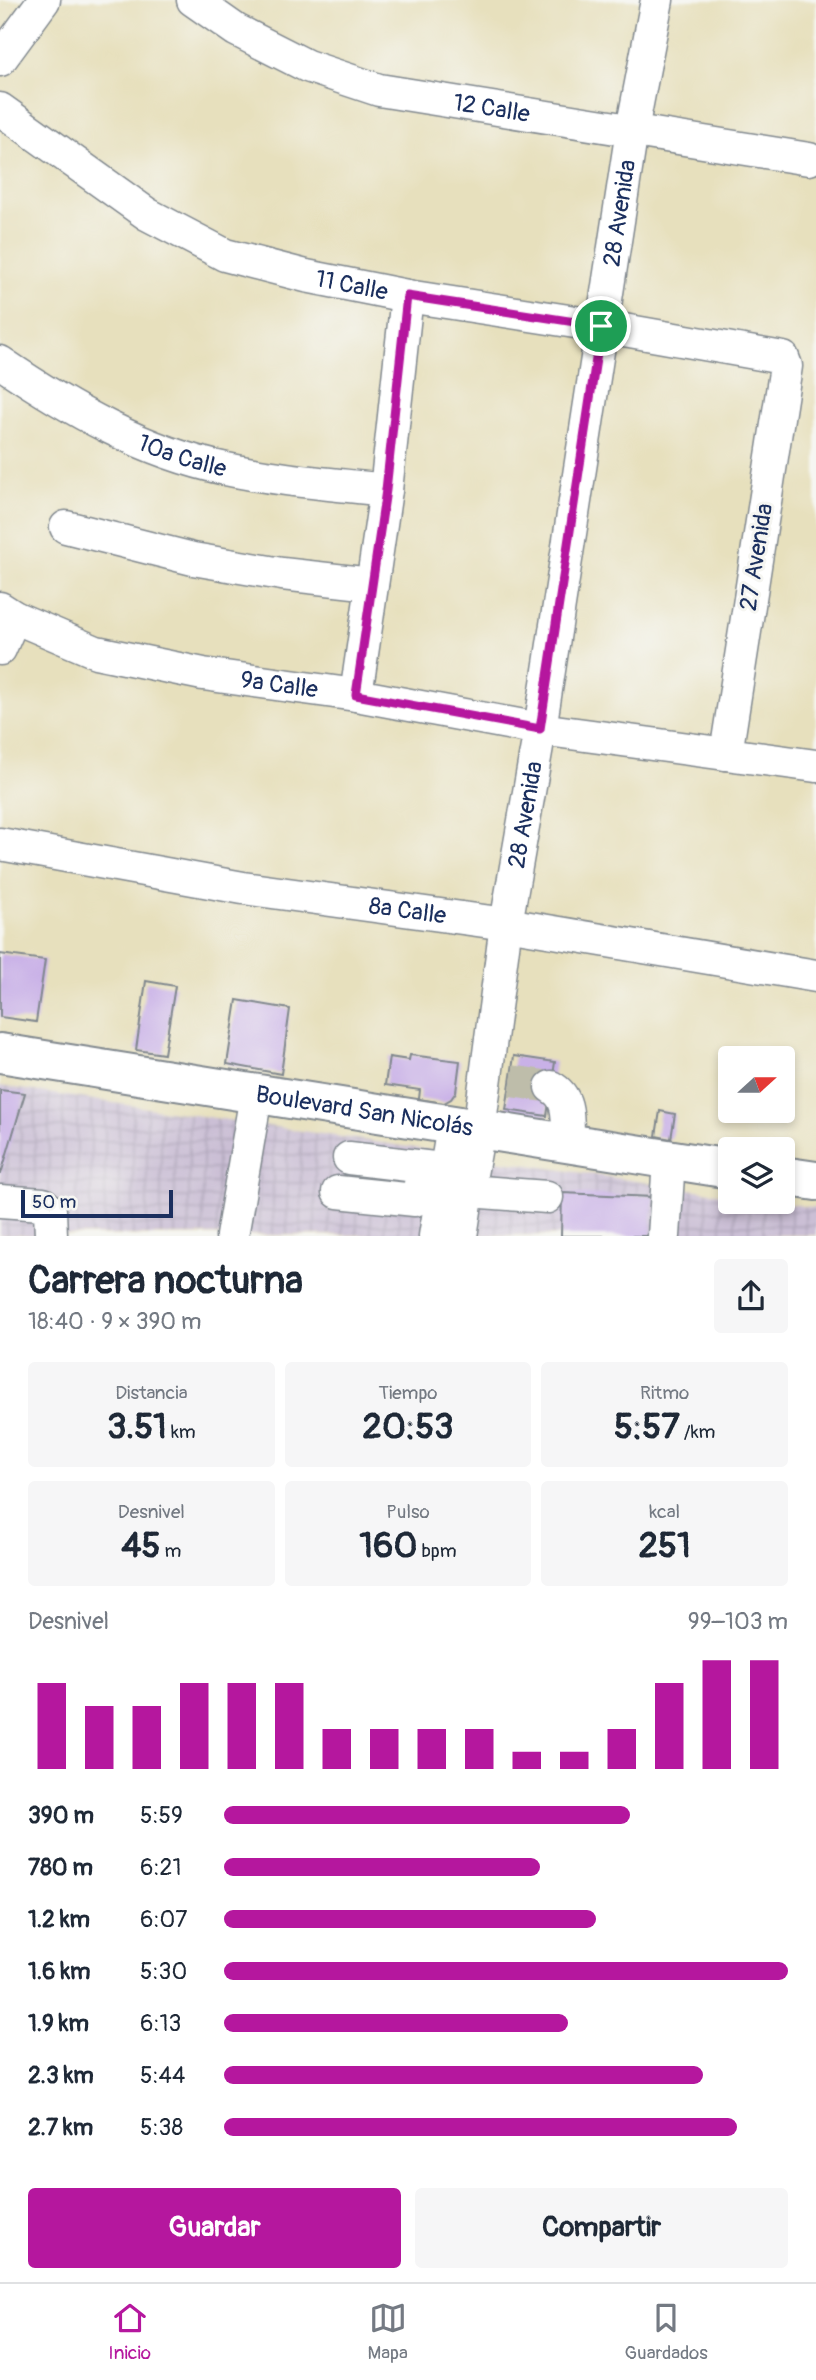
<!DOCTYPE html>
<html lang="es">
<head>
<meta charset="utf-8">
<style>
	:root { --surface:#fff; --page:#f6f6f7; --text:#1f2937; --muted:#747a83; --line:#e0e1e3; --accent:#b5179e }
	body { margin:0; font-family:Pangolin,sans-serif; background:var(--page); color:var(--text); height:100vh; display:flex; flex-direction:column; font-size:26px; white-space:nowrap }
	* { box-sizing:border-box; margin:0 }
	p { font-size:23px; color:var(--muted) }
	.icon { flex:none; width:38px; height:38px; fill:none; stroke:currentColor; stroke-width:2; stroke-linecap:round; stroke-linejoin:round }
	.map { position:relative; height:1236px; overflow:hidden }
	.side { display:flex; flex-direction:column; background:var(--surface); flex:1 }
	.side>* { flex:none }
	.needle { width:46px; rotate:69deg }
	.buttons { position:absolute; left:718px; top:1046px; display:grid; gap:14px }
	.buttons a { display:grid; place-items:center; width:77px; height:77px; border-radius:7px; background:var(--surface); box-shadow:0 4px 10px #0003; font-size:35px }
	.scale { position:absolute; left:21px; bottom:18px; width:152px; box-sizing:border-box; padding-left:7px; border:4px solid #1b2f5e; border-top:0; font-size:19px; line-height:24px; white-space:nowrap; color:#1b2f5e; -webkit-text-stroke:5px #f6f6f2; paint-order:stroke }
	.pin { position:absolute; display:grid; place-items:center; width:60px; height:60px; color:#fff; margin:-30px; border:4px solid #fff; border-radius:50%; box-shadow:0 2px 7px #0007 }
	.round { display:grid; place-items:center; flex:none; width:74px; height:74px; border-radius:7px; background:var(--page) }
	.summary { display:flex; align-items:center; justify-content:space-between; height:119px; padding:0 28px }
	h1 { font-size:38px; font-weight:800; line-height:52px }
	.stats { display:grid; grid-template-columns:repeat(3,1fr); gap:10px; height:119px; padding:7px 28px }
	.stats div { display:grid; align-content:center; border-radius:7px; background:var(--page); text-align:center }
	.stats b { font-size:35px; font-weight:800 }
	.stats small { font-size:19px; font-weight:400 }
	.stats p { font-size:19px }
	.chart { height:196px; padding:14px 28px }
	.chart p { display:flex; justify-content:space-between }
	.chart svg { width:100%; height:126px; margin-top:7px; stroke:var(--accent); stroke-width:6 }
	.primary-button { display:flex; gap:14px; margin-top:auto; padding:14px 28px }
	.primary-button a { flex:1; height:80px; border-radius:7px; background:var(--accent); color:#fff; font-size:28px; font-weight:800; line-height:80px; text-align:center }
	.primary-button a+a { background:var(--page); color:var(--text) }
	ul { padding:0 28px; list-style:none; font-size:23px }
	li { display:grid; grid-template-columns:112px 84px 1fr; align-items:center; height:52px }
	li i { height:18px; border-radius:9px; background:var(--accent) }
	.tab-bar { display:flex; justify-content:space-around; align-items:center; height:98px; border-top:2px solid var(--line); background:var(--surface); font-size:19px; color:var(--muted) }
	.tab-bar a { display:grid; justify-items:center; gap:4px }
	.tab-bar .selected { color:var(--accent) }
	.map>svg:first-child { display:block }
</style>
</head>
<body>
<div class="map">
<svg width="816" height="1236" viewBox="0 0 816 1236">
	<defs>
		<pattern id="industrial-grid" width="8" height="8" patternUnits="userSpaceOnUse" patternTransform="scale(1.75)"><rect width="8" height="8" fill="#cbbfd5"/><path d="M0 4h8M4 0v8" fill="none" stroke="#aea4b9"/></pattern>
	</defs>
	<rect width="100%" height="100%" fill="#f6f6f2"/>
	<filter id="ink" filterUnits="userSpaceOnUse"><feTurbulence type="fractalNoise" baseFrequency=".0143" numOctaves="2"/><feDisplacementMap in="SourceGraphic" scale="14" xChannelSelector="R" yChannelSelector="G"/><feConvolveMatrix kernelMatrix="1 2 1 2 8 2 1 2 1" color-interpolation-filters="sRGB"/></filter>
	<filter id="wash" filterUnits="userSpaceOnUse"><feTurbulence type="fractalNoise" baseFrequency=".00686" numOctaves="4" result="noise"/><feDisplacementMap in="SourceGraphic" scale="28" xChannelSelector="R" yChannelSelector="G"/><feGaussianBlur stdDeviation="1.57" result="paint"/><feColorMatrix in="noise" values="0 0 0 0 0 0 0 0 0 0 0 0 0 0 0 0 0 1.4 0 .05"/><feComposite in="paint" operator="in"/></filter>
	<g filter="url(#wash)">
		<rect width="100%" height="100%" fill="#e7e0bd"/>
		<path fill="url(#industrial-grid)" d="M0,1086L730,1195V1202H778L816,1208V1235H0Z"/>
		<g id="blocks">
			<g fill="#c9b1e7">
				<path d="M0,954L45,960L36,1022L0,1017Z"/>
				<path d="M146,981L175,986L164,1054L136,1050Z"/>
				<path d="M237,1000L290,1009L281,1074L227,1064Z"/>
				<path d="M410,1055L460,1061L456,1092L451,1099L444,1103L419,1099L420,1090L385,1085L389,1057L409,1060Z"/>
				<path d="M514,1056L555,1062L547,1116L506,1110Z"/>
				<path d="M0,1090L25,1093L1,1174H0Z"/>
				<path d="M660,1111L675,1114L671,1139L656,1136Z"/>
				<path d="M562,1193L653,1197L651,1236H561Z"/>
			</g>
		</g>
	</g>
	<g filter="url(#ink)">
		<use href="#blocks" fill-opacity="0" stroke="#81888e" stroke-width="2"/>
		<g fill="none" stroke-linecap="round" stroke-linejoin="round">
			<path stroke="#bebdaa" stroke-width="32" stroke-dasharray="32 16" stroke-linecap="butt" d="M511,1081L551,1087"/>
			<g stroke="#81888e" stroke-width="35">
				<g id="minor">
					<path id="s1" d="M193,0L236,30L307,66L379,90L809,159"/>
					<path d="M0,60L44,0"/>
					<path id="s2" d="M0,109L147,214L225,255L306,276L407,296L601,326L783,358L786,366L726,754"/>
					<path id="s3" d="M0,362C69,409 144,452 226,469C278,480 333,484 386,490"/>
					<path d="M66,527L193,559L282,574L372,584"/>
					<path id="s4" d="M0,608L14,617L96,652L203,674L356,695L540,729L816,766"/>
					<path d="M0,649L14,617"/>
					<path d="M356,695L386,490L407,296"/>
					<path id="s5" d="M0,844L243,888L506,924L816,976"/>
					<path d="M551,1087C572,1098 567,1123 568,1144"/>
					<path d="M349,1158L442,1169"/>
					<path d="M338,1192L415,1200L418,1196L423,1167"/>
					<path id="s6" d="M547,1197L468,1191L479,1130L506,924L540,729L632,130L657,0"/>
					<path d="M0,1201L43,1204L50,1210L51,1236"/>
					<path d="M232,1236L256,1095"/>
					<path d="M435,1236L453,1126"/>
					<path d="M461,1236L468,1191"/>
					<path d="M664,1236L669,1160"/>
				</g>
			</g>
			<g stroke="#81888e" stroke-width="42">
				<g id="major">
					<path id="s7" d="M0,1053L730,1169"/>
					<path d="M782,1176L816,1181"/>
				</g>
			</g>
			<use href="#minor" stroke="#fff" stroke-width="32"/>
			<use href="#major" stroke="#fff" stroke-width="38"/>
		</g>
	</g>
	<g fill="none" stroke-linecap="round" stroke-linejoin="round" filter="url(#ink)">
		<g stroke="#fff" stroke-width="14">
			<path id="route" d="M407,296L601,326L540,729L356,695L386,490Z"/>
		</g>
		<use href="#route" stroke="#b5179e" stroke-width="9"/>
	</g>
	<g text-anchor="middle" stroke-width="6" stroke-linejoin="round" paint-order="stroke">
		<g font-size="24" fill="#1b2f5e" stroke="#f6f6f2">
			<text dy="8" stroke="none"><textPath href="#s1" startOffset="322">12 Calle</textPath></text>
			<text dy="8" stroke="none"><textPath href="#s6" startOffset="1069">28 Avenida</textPath></text>
			<text dy="8" stroke="none"><textPath href="#s2" startOffset="399">11 Calle</textPath></text>
			<text dy="8" stroke="none"><textPath href="#s3" startOffset="206">10a Calle</textPath></text>
			<text transform="translate(756 557) rotate(-81)" y="8">27 Avenida</text>
			<text dy="8" stroke="none"><textPath href="#s4" startOffset="292">9a Calle</textPath></text>
			<text dy="8" stroke="none"><textPath href="#s6" startOffset="460">28 Avenida</textPath></text>
			<text dy="8" stroke="none"><textPath href="#s5" startOffset="413">8a Calle</textPath></text>
			<text dy="8" stroke="none"><textPath href="#s7" startOffset="369">Boulevard San Nicolás</textPath></text>
		</g>
	</g>
</svg>
<div class="buttons">
<a><svg class="needle" viewBox="-14 -14 28 28"><path d="M0-13l5 13h-10z" fill="#e53935"/><path d="M0 13l5-13h-10z" fill="#747a83"/></svg></a>
<a><svg class="icon" aria-label="layers" viewBox="0 0 24 24"><path d="M12 4l9 5-9 5-9-5zM3 14l9 5 9-5"/></svg></a>
</div>
<div class="scale">50 m</div>
<div class="pin" style="left:601px;top:326px;background:#1e9e55"><svg class="icon" aria-label="arrive" viewBox="0 0 24 24"><path d="M6 21V4h12l-3 4 3 4H6"/></svg></div>
</div>
<section class="side">
<div class="summary"><div><h1>Carrera nocturna</h1><p>18:40 · 9 × 390 m</p></div><a class="round"><svg class="icon" aria-label="share" viewBox="0 0 24 24"><path d="M12 15V3M7 8l5-5 5 5M5 13v7h14v-7"/></svg></a></div>
<div class="stats">
<div><p>Distancia</p><b>3.51<small> km</small></b></div>
<div><p>Tiempo</p><b>20:53</b></div>
<div><p>Ritmo</p><b>5:57<small> /km</small></b></div>
</div>
<div class="stats">
<div><p>Desnivel</p><b>45<small> m</small></b></div>
<div><p>Pulso</p><b>160<small> bpm</small></b></div>
<div><p>kcal</p><b>251</b></div>
</div>
<div class="chart"><p><span>Desnivel</span>99–103 m</p>
<svg viewBox="0 0 160 44" preserveAspectRatio="none"><path d="M5 44V14M15 44V22M25 44V22M35 44V14M45 44V14M55 44V14M65 44V30M75 44V30M85 44V30M95 44V30M105 44V38M115 44V38M125 44V30M135 44V14M145 44V6M155 44V6"/></svg>
</div>
<ul>
<li><b>390 m</b>5:59<i style="width:72%"></i></li>
<li><b>780 m</b>6:21<i style="width:56%"></i></li>
<li><b>1.2 km</b>6:07<i style="width:66%"></i></li>
<li><b>1.6 km</b>5:30<i style="width:100%"></i></li>
<li><b>1.9 km</b>6:13<i style="width:61%"></i></li>
<li><b>2.3 km</b>5:44<i style="width:85%"></i></li>
<li><b>2.7 km</b>5:38<i style="width:91%"></i></li>
</ul>
<div class="primary-button"><a>Guardar</a><a>Compartir</a></div>
</section>
<nav class="tab-bar">
<a class="selected"><svg class="icon" aria-label="home" viewBox="0 0 24 24"><path d="M3 11l9-7 9 7M6 9v11h12V9"/></svg>Inicio</a>
<a><svg class="icon" aria-label="map" viewBox="0 0 24 24"><path d="M3 6l6-2 6 2 6-2v14l-6 2-6-2-6 2zM9 4v14M15 6v14"/></svg>Mapa</a>
<a><svg class="icon" aria-label="saved" viewBox="0 0 24 24"><path d="M7 4h10v16l-5-4-5 4z"/></svg>Guardados</a>
</nav>
</body>
</html>
